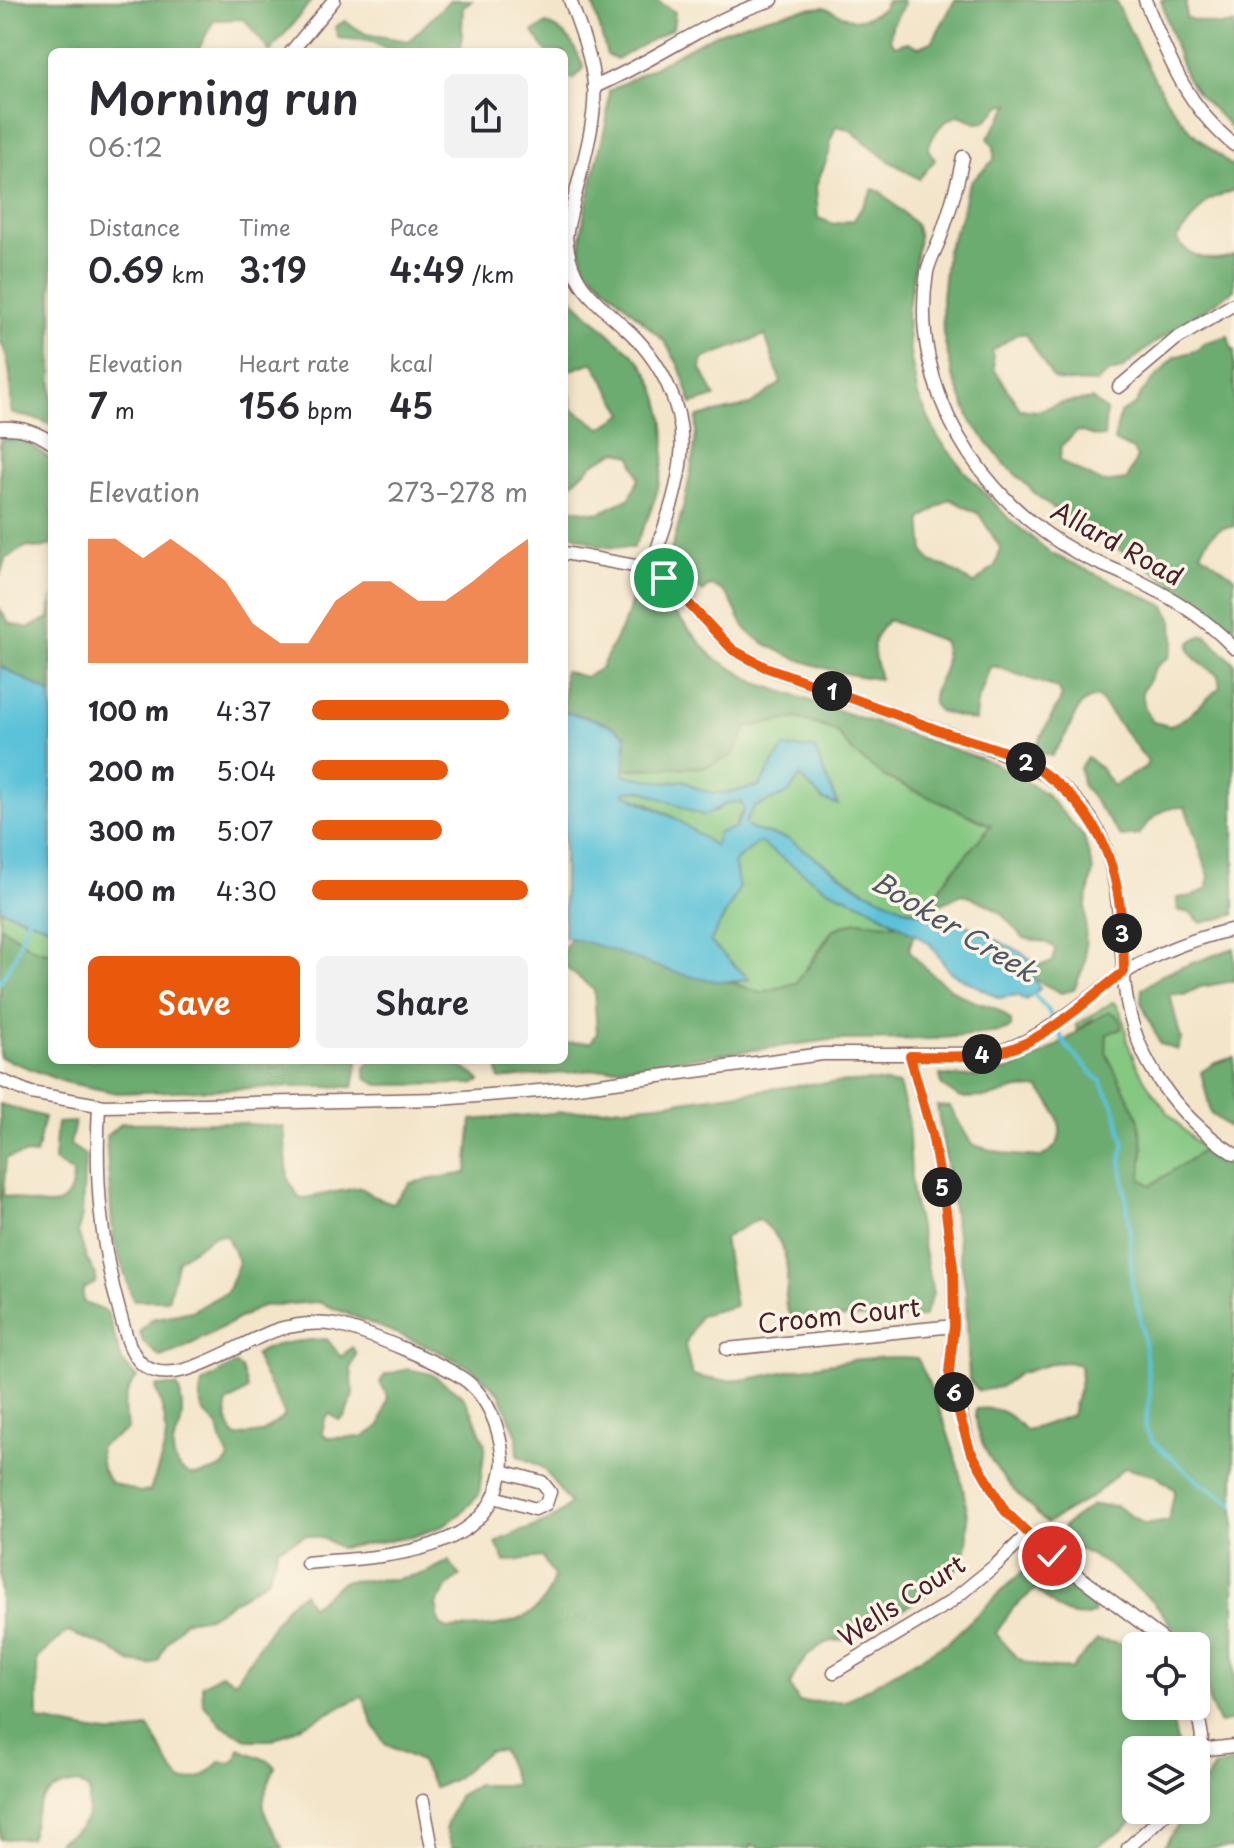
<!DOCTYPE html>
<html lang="en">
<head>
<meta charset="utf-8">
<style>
	:root { --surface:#fff; --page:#f2f2f3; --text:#2b2b33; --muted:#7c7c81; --accent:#ea580c }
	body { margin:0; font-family:"Playpen Sans",sans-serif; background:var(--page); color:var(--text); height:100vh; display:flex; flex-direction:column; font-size:30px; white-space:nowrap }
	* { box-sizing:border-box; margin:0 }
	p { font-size:26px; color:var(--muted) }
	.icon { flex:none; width:44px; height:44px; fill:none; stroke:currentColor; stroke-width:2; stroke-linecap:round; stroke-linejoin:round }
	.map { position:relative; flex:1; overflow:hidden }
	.side { position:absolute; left:48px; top:48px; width:520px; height:1016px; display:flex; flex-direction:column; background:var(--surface); border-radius:12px; box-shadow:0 4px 12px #0003 }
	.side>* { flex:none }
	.tools { position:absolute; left:1122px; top:1632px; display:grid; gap:16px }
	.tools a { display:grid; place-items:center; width:88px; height:88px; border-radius:12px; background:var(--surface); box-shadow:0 4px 12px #0003; font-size:40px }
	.pin { position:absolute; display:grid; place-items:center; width:68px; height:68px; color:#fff; margin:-34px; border:4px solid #fff; border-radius:50%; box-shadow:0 2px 8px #0007 }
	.km { position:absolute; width:40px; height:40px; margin:-20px; border-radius:50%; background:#222; color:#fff; font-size:22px; line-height:40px; text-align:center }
	.round { display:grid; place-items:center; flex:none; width:84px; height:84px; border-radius:12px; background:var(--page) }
	.head { display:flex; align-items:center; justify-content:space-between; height:136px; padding:0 40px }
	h1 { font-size:44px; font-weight:600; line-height:60px }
	.figures { display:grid; grid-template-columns:repeat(3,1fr); gap:12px; height:136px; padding:8px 40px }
	.figures div { display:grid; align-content:center }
	.figures b { font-size:34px; font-weight:600 }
	.figures small { font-size:22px; font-weight:400 }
	.figures p { font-size:22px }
	.chart { height:224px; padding:16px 40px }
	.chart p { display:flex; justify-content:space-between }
	.chart svg { width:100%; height:144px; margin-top:8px; fill:var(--accent); opacity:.7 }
	.action { display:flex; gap:16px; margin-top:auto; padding:16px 40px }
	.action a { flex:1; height:92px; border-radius:12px; background:var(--accent); color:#fff; font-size:32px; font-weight:600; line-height:92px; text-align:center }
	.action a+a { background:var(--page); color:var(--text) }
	ul { padding:0 40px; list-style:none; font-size:26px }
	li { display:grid; grid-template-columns:128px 96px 1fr; align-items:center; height:60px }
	li i { height:20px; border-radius:10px; background:var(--accent) }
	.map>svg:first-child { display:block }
</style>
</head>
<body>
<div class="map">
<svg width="1234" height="1848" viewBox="0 0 1234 1848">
	<rect width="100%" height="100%" fill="#fcf5e5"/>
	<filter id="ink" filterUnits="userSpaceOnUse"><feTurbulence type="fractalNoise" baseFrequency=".0125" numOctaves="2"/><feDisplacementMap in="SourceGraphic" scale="16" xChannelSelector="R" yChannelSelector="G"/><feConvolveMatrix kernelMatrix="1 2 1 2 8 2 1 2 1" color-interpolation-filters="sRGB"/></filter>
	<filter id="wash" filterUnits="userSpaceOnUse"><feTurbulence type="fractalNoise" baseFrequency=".006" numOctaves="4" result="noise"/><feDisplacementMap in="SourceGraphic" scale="32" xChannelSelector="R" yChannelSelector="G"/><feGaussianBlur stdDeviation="1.8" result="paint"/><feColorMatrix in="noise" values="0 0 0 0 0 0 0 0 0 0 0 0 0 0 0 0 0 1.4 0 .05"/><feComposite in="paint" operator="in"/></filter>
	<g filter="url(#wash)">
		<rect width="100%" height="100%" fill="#f3e5ca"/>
		<g fill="#85c882" stroke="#687456" stroke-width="2">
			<path d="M797,718L836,731L853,752L885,777L992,826L942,884L933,908L928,913C874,908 835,866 790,841C776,833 756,836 744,823L754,807L789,793L800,776L822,799L814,748L783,749L759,786C730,792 707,800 684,780L667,783L624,776V769L706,767L733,755L746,727Z"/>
			<path d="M641,790L679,804L694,813L714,812L727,803L742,802L744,810L738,818L735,828L715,847C686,829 659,803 625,795V791Z"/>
			<path d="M759,842L899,925L857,921L833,929L796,983L760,993L733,983L748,979L710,942L739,889L734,862Z"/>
			<path d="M0,909L52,928V952C29,954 19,934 0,927Z"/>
			<path d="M1113,1002C1126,1012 1124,1034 1130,1049C1145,1089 1173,1121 1204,1150L1114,1238L1092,1019L1077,1031L1076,1025Z"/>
		</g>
		<g fill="#6cac70" stroke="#5b664e" stroke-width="2" fill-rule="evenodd">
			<path d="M0,0H312L270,52L244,19L214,20L197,52H52V425L40,420L11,413C11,389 12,362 0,341Z"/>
			<path d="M450,0H472L463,7L461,52H391L371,41L338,38L335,27L345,21L366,34L409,41Z"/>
			<path d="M592,0H655L675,12L673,28L617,59L607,55Z"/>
			<path d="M902,0L904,4L892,26L890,39L895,46L907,42L919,47L932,42L955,0H1115C1137,44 1157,94 1191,131C1204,144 1220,156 1234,168V190L1208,200L1176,239C1190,259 1213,263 1234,255V290L1153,344L1122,369L1108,373L1096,383L1060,381L1053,378L1026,334H1017L992,351L994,369L1020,409L1037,411L1061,403L1092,399L1106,411L1104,437C1094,438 1087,432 1077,431L1061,446L1060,461L1103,483L1127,480L1137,457L1133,450L1114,441L1120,413L1136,404L1142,392L1175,357L1198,350L1203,343L1228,336L1232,350L1234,349V527C1217,525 1207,539 1201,553L1234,577V633L1225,623L1140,561L1077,526L1040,498L1001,460L971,421L953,377L943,334L942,298L947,250L961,217L966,192L971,181L994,160V147L988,138L1010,104L1001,105L985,122L976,123L960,115C941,121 935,130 928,149L935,160L919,179L886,159L849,129L836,126L831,139L830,151L816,186L818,218L834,224L854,220L873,189L881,192L915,224L919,237L907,315L910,354L918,396L937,436L966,473L1009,519L1052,554L1165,606L1173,621L1174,641L1169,657L1156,667L1142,692L1145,709L1153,722L1170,726L1188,716L1220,687L1218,675C1202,665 1169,645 1205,635L1234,663V915L1201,923L1191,913L1178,911L1177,898L1192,896L1207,889L1209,876L1185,807C1162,806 1152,817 1139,835L1121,837L1082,784L1080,768L1087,757L1100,768L1113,786L1145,767L1148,762L1098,697C1078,700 1077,712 1069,728C1065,737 1058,746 1052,756L1040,753L1036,746L1062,697L1059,689L994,666L990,667L976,707L975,721L939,711L933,704C931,678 953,676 943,641L888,620C867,643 873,651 880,679C840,675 783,659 751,634C733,620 736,588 709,586L703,592L672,566L669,558C683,511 695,466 697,417L750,405L781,383L765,335L702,359L701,369L715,397L692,404L679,366L665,342L585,267L580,248L584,216L607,119L609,91L713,35L752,21L803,9L824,7L853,20L866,18L883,9L887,1ZM950,499L979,514L1001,549L995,566L974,584L947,567L932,563L924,552L921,519Z"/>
			<path d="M1161,0H1186V18L1221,26L1234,24V133C1223,114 1199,101 1188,79C1176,58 1169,24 1161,0Z"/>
			<path d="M546,24C569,31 575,47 584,68L574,79L564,76V52H547L533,32Z"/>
			<path d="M564,290C580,306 596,322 613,337C623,346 637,355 644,367C680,423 664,493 633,548L603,547L564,531V477L570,467L564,451ZM593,362L624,414L601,428L572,408L566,372ZM617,451L631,456L639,478L630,498L599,513L572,509L569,486L594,463Z"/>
			<path d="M24,439L52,461V545L40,548L25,547L5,559L0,576V440Z"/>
			<path d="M650,585L713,657L757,683L994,763L1045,793L1084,837L1093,871L1086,904L1085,963L1074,990L1061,993L1036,980L1033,976L1039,965L1053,962L1055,948L1045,942L1023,938C1000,911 997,906 962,894L933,908L942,884L991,825L885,777L853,752L836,731L797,718L747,727L733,755L706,767L624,769L626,736C609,720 587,717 564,712V671L585,677L601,668L628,614L635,588Z"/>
			<path d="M52,597V694L0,666V609L9,623L28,628L49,618Z"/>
			<path d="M857,921L899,925L914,934L909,949C919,966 954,994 973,1001C994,1009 993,1003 1011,1021V1028L1000,1032L932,1039L830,1040L615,1068L499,1079L497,1060H564V1043L591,1042L597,1033L594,990L564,966V948L571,938L592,942L665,969L733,983L760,993L796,983L816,957L833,930Z"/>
			<path d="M0,927C19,933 29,954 52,952V1060H358L353,1087H287L117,1093L64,1082L0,1057Z"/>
			<path d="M1234,948V981L1200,987L1184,995L1170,994L1181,1040L1177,1050L1160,1044L1141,1002L1142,989L1165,973Z"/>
			<path d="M1109,1012C1119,1014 1121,1020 1121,1029L1107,1034L1106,1053L1138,1116L1143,1148L1141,1179L1151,1185L1204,1150L1221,1157L1234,1169V1720L1219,1723L1210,1703L1205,1670L1196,1657V1646H1187L1154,1602L1110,1566L1062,1539L1064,1526L1092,1505L1116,1506L1145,1525L1168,1521L1175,1490L1156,1476L1124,1468L1093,1496L1047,1523C1018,1496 973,1453 976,1409C1000,1406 1010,1414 1026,1431L1072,1415L1081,1380L1080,1365L1068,1362L1053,1363L1018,1374L1000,1387L979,1391L969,1380L966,1292L937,1106L950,1107L972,1145L1011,1155L1041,1157C1046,1154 1054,1149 1057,1144C1067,1126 1051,1101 1038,1088L1018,1089L989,1097L960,1098L942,1086L940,1075C995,1083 1029,1065 1073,1035C1085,1026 1095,1018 1109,1012Z"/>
			<path d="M1234,1057V1131L1211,1114L1201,1072L1215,1063Z"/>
			<path d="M372,1060C408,1060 454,1051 480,1081L474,1084L379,1085L365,1077V1068Z"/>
			<path d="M873,1081L899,1085L908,1118L912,1194L933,1294L924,1317L805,1318L790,1315C783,1304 786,1298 787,1285C789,1257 782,1235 758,1219L724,1238L735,1306L700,1315L685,1345L692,1375C738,1388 760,1375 804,1368C838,1362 882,1354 917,1358C938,1399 981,1511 964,1556C953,1585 881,1622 853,1637C845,1641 837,1640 829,1642C809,1649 797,1667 790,1686L799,1702L845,1701L948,1642L1022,1572L1044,1567L1089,1600L1094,1613C1071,1625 1052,1604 1036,1589L1013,1608L996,1633C1020,1668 1032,1666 1071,1669L1097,1640L1125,1644L1136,1651V1706H1169L1179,1750H1136V1810H1144L1123,1830L1094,1848H763L752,1845L750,1848H452L445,1829L458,1796L477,1785H516L502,1750L488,1751L453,1780L435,1788L420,1761L385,1744L373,1724L363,1696L273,1740H249L222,1726L203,1703L202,1685L221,1674L235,1681L286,1606L303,1593L311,1606L344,1581L396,1579L425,1573L449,1561L460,1576L448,1586L436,1604L440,1625L448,1629C493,1626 542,1629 554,1576L542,1557L505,1562L496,1543C523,1526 547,1529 570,1504L542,1467L518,1456L517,1436L500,1394L472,1368L430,1347L318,1302L262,1306L180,1350L160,1357L143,1342L140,1331L152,1319L192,1311L227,1292L239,1262L226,1235L213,1236L178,1260L168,1300H133L113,1238L106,1136L122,1123L227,1122L284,1127L288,1179L300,1199L361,1187L372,1196L393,1203L410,1183L467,1173L472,1120L659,1104L808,1084Z"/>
			<path d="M0,1104L44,1117L36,1155L26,1154L6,1158L3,1195C34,1202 73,1222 73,1173L54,1161L57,1123L75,1122L70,1145L85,1155L82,1216L78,1231L86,1258L96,1275L95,1283L83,1289V1302L107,1312L122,1361L137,1378C123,1394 121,1407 128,1428C119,1438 107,1438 99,1448L102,1469L110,1482L139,1492L150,1491C165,1447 174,1436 156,1390L157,1386H177C182,1395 183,1413 181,1423C180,1432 173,1438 173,1447C172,1470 190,1480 210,1472C219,1469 225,1467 229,1458L222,1444L218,1427L203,1412L200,1395L202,1383L235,1364L241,1368L248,1390L226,1404L227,1420L235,1437L261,1433L285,1416C277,1394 262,1377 255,1355C273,1341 305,1341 327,1339L341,1357L352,1347L356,1354L351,1368L353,1394L345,1417L339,1420L330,1414L325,1419L322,1433L327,1438L364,1437L380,1426L388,1397L380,1382L385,1375L408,1369L431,1374L463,1396L474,1416L485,1445L479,1495L460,1514L440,1527L412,1537L340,1548L325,1539L305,1535L278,1548L268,1579L209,1617L184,1621L167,1642L158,1661L150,1665L130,1662L110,1648L67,1632L37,1658L38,1721C75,1724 112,1743 148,1727C162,1743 166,1768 182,1781C200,1780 209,1774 220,1761L231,1763L236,1760L239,1749L269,1761L275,1767C256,1810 262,1809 283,1848H57L58,1841C85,1827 90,1823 89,1791L79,1783C40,1787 38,1804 30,1838L0,1839Z"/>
			<path d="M1234,1762V1848H1163L1187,1810H1196V1796L1214,1767Z"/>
		</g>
		<g fill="#5cc2d9" stroke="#537082" stroke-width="2" fill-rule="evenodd">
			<path d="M0,666L52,694V928L0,909Z"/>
			<path d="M564,712C587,718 608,720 626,736L624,775L667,783L684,780C707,800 730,792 759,786L783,748H814L838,805L822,799L800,776L789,793L754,807L745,823L750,829L788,839L858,887L910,911L950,917L1022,953L1039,965L1033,976L1040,989L1025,1000L1017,995L999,998L950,972L930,944L870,907L825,888L759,842L734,862L739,889L710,942L749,979C696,993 619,946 564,937ZM641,790L704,816L727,803L741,802L744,810L735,828L718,833L715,846L675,818L625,794V791Z"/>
		</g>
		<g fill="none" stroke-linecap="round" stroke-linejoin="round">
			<g stroke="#5cc2d9" stroke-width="4">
				<path d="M0,982L15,957L28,918"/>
				<path d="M1030,990L1048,1010L1066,1046L1101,1082L1115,1108L1124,1144L1121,1159L1129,1220L1132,1285L1139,1311L1146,1356L1150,1393L1145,1428L1152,1441L1198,1481L1234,1504"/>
			</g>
		</g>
	</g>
	<g filter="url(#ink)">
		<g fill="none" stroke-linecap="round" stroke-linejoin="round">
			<g stroke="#856463" stroke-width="15">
				<g id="minor">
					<path d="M570,0C580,28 591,55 594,84C598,129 573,191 566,237C570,283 591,297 623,326C659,357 686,407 681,456C678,494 662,532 651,569"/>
					<path d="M1145,0C1168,57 1185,104 1234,145"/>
					<path d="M291,52L334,0"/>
					<path d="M594,87C655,61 708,19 772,0"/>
					<path d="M963,157C958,183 951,207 942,233C938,246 930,258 927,272C908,388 979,500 1079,554C1094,562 1109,567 1124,574C1165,593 1203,615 1234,648"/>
					<path d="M1119,387L1176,339L1234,304"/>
					<path d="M0,428C20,427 36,431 52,443"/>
					<path d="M564,553L651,569L664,578L733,650L765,667C820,687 875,707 930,727C979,745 1032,758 1071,795C1125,847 1117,920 1125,988C1133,1058 1176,1116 1234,1154"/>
					<path d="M910,1056L932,1134L945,1204L953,1267L954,1326L949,1372L970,1450L1005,1511L1028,1534L1052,1556L1160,1637L1168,1646"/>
					<path d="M0,1080L31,1093L104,1106L440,1099L563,1089L822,1054H990C1045,1041 1080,1001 1126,972C1159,951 1196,938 1234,929"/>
					<path d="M99,1105C95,1179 100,1243 120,1314C125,1331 129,1352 142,1364C176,1395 249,1333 288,1327C302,1324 321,1322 336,1325C364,1331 448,1365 469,1383C489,1400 499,1428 502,1452C504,1463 502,1471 499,1482C481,1558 369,1557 307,1563"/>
					<path d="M727,1349L954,1326"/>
					<path d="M495,1497L535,1509L546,1504L550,1492L542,1482L502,1471"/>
					<path d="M834,1672L949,1603L997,1564L1028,1534"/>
					<path d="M1196,1702L1202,1737L1196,1770"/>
					<path d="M1200,1750L1234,1746"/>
					<path d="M423,1801L432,1848"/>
					<path d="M1128,1848L1169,1810"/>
				</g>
			</g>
			<use href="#minor" stroke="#fff" stroke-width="12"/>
		</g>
	</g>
	<g fill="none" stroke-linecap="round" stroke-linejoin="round" filter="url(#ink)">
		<g stroke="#fff" stroke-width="16">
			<path id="route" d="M664,578L733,650L765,667C825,688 884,710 943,732C969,741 1005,749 1028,763C1111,812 1123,883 1124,972C1084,1001 1043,1045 992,1054C966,1058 937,1056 910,1056L932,1134L945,1204L953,1267L954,1326L949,1372L957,1407L970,1450L1005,1511L1052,1556"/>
		</g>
		<use href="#route" stroke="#ea580c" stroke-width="10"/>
	</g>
	<g text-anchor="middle" stroke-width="7" stroke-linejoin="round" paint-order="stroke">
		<g font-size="26" fill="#4a1f2b" stroke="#fcf5e5">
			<text transform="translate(1117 544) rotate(29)" y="9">Allard Road</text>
			<text transform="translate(839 1316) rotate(-6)" y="9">Croom Court</text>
			<text transform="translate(902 1601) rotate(-33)" y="9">Wells Court</text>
		</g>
		<g font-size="28" font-style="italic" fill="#505868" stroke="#fcf5e5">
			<text transform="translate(954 927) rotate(31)" y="10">Booker Creek</text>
		</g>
	</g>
</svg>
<div class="tools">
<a><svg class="icon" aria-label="locate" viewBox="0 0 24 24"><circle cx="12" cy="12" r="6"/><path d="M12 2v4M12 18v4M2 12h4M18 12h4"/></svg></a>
<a><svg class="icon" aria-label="layers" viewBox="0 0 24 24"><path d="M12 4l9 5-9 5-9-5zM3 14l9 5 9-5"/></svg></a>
</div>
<div class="pin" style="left:664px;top:578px;background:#1e9e55"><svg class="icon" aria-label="arrive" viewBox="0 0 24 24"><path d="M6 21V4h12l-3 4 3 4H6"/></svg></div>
<div class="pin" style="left:1052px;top:1556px;background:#d93025"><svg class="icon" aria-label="check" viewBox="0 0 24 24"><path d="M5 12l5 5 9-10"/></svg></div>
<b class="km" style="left:832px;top:691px">1</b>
<b class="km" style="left:1026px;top:762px">2</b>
<b class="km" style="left:1122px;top:933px">3</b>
<b class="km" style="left:982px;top:1054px">4</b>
<b class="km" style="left:942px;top:1187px">5</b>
<b class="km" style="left:954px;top:1392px">6</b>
<section class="side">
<div class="head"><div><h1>Morning run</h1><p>06:12</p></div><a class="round"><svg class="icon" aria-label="share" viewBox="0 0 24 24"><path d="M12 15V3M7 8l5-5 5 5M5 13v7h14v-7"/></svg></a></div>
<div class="figures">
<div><p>Distance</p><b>0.69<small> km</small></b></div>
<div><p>Time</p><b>3:19</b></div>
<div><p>Pace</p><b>4:49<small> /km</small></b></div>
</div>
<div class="figures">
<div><p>Elevation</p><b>7<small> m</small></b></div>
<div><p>Heart rate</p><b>156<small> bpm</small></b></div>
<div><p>kcal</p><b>45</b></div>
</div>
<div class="chart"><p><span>Elevation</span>273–278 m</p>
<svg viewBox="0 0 160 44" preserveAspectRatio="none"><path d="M0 44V6L10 6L20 12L30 6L40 12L50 19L60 32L70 38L80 38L90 25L100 19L110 19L120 25L130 25L140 19L150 12L160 6V44z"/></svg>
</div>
<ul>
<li><b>100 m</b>4:37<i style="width:91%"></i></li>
<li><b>200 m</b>5:04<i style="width:63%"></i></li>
<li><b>300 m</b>5:07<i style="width:60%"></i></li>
<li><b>400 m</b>4:30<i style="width:100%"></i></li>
</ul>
<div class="action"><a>Save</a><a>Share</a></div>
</section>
</div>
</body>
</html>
